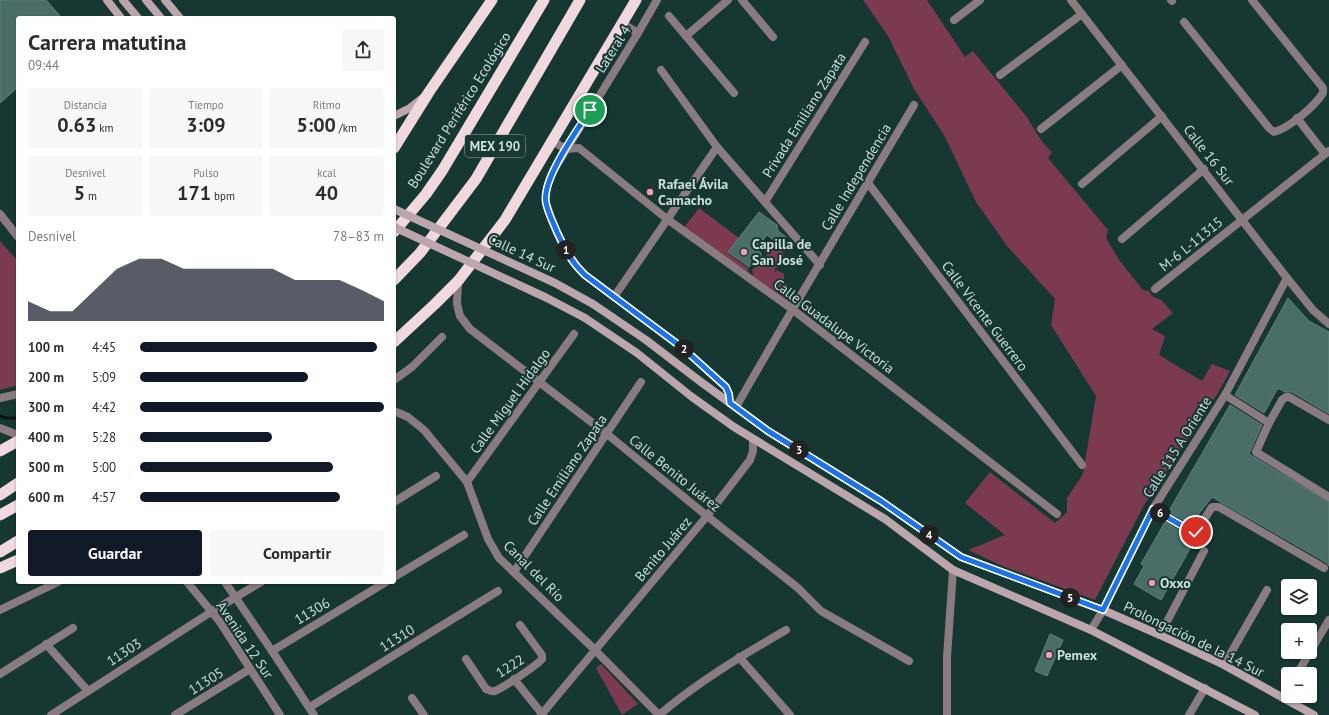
<!DOCTYPE html>
<html lang="es">
<head>
<meta charset="utf-8">
<style>
	:root { --surface:#fff; --page:#f7f7f7; --text:#2b2b33; --muted:#7c7c81; --accent:#111827 }
	body { margin:0; font-family:"PT Sans",sans-serif; background:var(--page); color:var(--text); height:100vh; display:flex; flex-direction:column; font-size:15px; white-space:nowrap }
	* { box-sizing:border-box; margin:0 }
	p { font-size:13px; color:var(--muted) }
	.icon { flex:none; width:22px; height:22px; fill:none; stroke:currentColor; stroke-width:2; stroke-linecap:round; stroke-linejoin:round }
	.map { position:relative; flex:1; overflow:hidden }
	.side { position:absolute; left:16px; top:16px; width:380px; height:568px; display:flex; flex-direction:column; background:var(--surface); border-radius:4px; box-shadow:0 1px 3px #0004 }
	.side>* { flex:none }
	.tools { position:absolute; left:1281px; top:579px; display:grid; gap:8px }
	.tools a { display:grid; place-items:center; width:36px; height:36px; border-radius:4px; background:var(--surface); box-shadow:0 1px 3px #0004; font-size:20px }
	.pin { position:absolute; display:grid; place-items:center; width:34px; height:34px; color:#fff; margin:-17px; border:2px solid #fff; border-radius:50%; box-shadow:0 1px 4px #0007 }
	.km { position:absolute; width:20px; height:20px; margin:-10px; border-radius:50%; background:#222; color:#fff; font-size:11px; line-height:20px; text-align:center }
	.round { display:grid; place-items:center; flex:none; width:42px; height:42px; border-radius:4px; background:var(--page) }
	.summary { display:flex; align-items:center; justify-content:space-between; height:68px; padding:0 12px }
	h1 { font-size:22px; font-weight:800; line-height:30px }
	.metrics { display:grid; grid-template-columns:repeat(3,1fr); gap:6px; height:68px; padding:4px 12px }
	.metrics div { display:grid; align-content:center; border-radius:4px; background:var(--page); text-align:center }
	.metrics b { font-size:20px; font-weight:800 }
	.metrics small { font-size:11px; font-weight:400 }
	.metrics p { font-size:11px }
	.chart { height:112px; padding:8px 12px }
	.chart p { display:flex; justify-content:space-between }
	.chart svg { width:100%; height:72px; margin-top:4px; fill:var(--accent); opacity:.7 }
	.cta { display:flex; gap:8px; margin-top:auto; padding:8px 12px }
	.cta a { flex:1; height:46px; border-radius:4px; background:var(--accent); color:#fff; font-size:16px; font-weight:800; line-height:46px; text-align:center }
	.cta a+a { background:var(--page); color:var(--text) }
	ul { padding:0 12px; list-style:none; font-size:13px }
	li { display:grid; grid-template-columns:64px 48px 1fr; align-items:center; height:30px }
	li i { height:10px; border-radius:5px; background:var(--accent) }
	.map>svg:first-child { display:block }
</style>
</head>
<body>
<div class="map">
<svg width="1329" height="715" viewBox="0 0 1329 715">
	<rect width="100%" height="100%" fill="#163732"/>
	<g fill="#7b3a4f">
		<path d="M863,0H927L965,57L973,51L1026,116L1043,143L1052,152L1048,158L1108,230L1106,238L1119,260L1143,290L1149,291L1152,296L1161,300L1173,313L1152,329L1165,336L1159,355L1202,381L1212,364L1230,371L1218,393L1144,505L1095,600L1000,565L968,550L1005,535L965,503L990,472L1055,523L1067,512V498L1083,474L1096,396L1051,325L1055,299L1007,246L976,202L944,135L914,89L888,36Z"/>
		<path d="M699,208L739,238L728,253L749,269L747,271L751,274V278L683,229Z"/>
		<path d="M0,241L18,261V385L0,390Z"/>
		<path d="M776,246L782,249L785,259L779,267L775,268V273L777,270L784,274V280L787,284V287C792,291 794,299 790,305L779,295L773,294L752,277L753,275L752,270L757,266L755,264L762,263L764,257L767,255L765,252L767,248Z"/>
		<path d="M601,664L638,704L622,715L596,668Z"/>
	</g>
	<g fill="none" stroke-linecap="round" stroke-linejoin="round">
		<path stroke="#091715" stroke-width="3" d="M0,416L6,418H18"/>
	</g>
	<g fill="#4b6d67" stroke="#60827c">
		<path d="M0,0H46L62,18H18V87L0,103Z"/>
		<path d="M759,212L777,225L778,231L786,237L780,245L767,235L756,249L761,253L762,263L751,264L749,267L728,252Z"/>
		<path d="M1288,298L1309,321L1329,332V414L1292,392H1285L1278,388L1264,413L1235,395Z"/>
		<path d="M1230,405L1262,425L1249,454L1329,502V566L1327,563L1212,497L1191,524L1171,513L1172,511L1170,509Z"/>
		<path d="M1165,522L1190,537L1196,538L1161,600L1134,584L1144,566L1141,564Z"/>
		<path d="M1050,634L1063,640L1047,676L1035,671Z"/>
	</g>
	<g fill="none" stroke-linecap="round" stroke-linejoin="round">
		<g stroke="#897b7f" stroke-width="8">
			<path d="M742,0L773,37"/>
			<path d="M1171,0L1172,1"/>
			<path d="M669,16L734,93"/>
			<path d="M954,20L980,0"/>
			<path d="M1184,22L1269,128L1274,132C1289,128 1314,107 1323,93V88L1252,0"/>
			<path d="M686,36L728,0"/>
			<path d="M661,70L717,147L820,265"/>
			<path d="M1000,75L1082,14"/>
			<path d="M1297,118L1325,154"/>
			<path d="M1041,129L1122,65"/>
			<path d="M552,141L566,149L579,148L667,219L792,309L1057,514"/>
			<path d="M868,183L1082,465"/>
			<path d="M1082,184L1162,116"/>
			<path d="M765,202L865,42"/>
			<path d="M1122,239L1204,169"/>
			<path d="M458,281L457,304L460,316L470,329L607,434L707,516L798,588L821,611L909,661"/>
			<path d="M1155,289L1329,151"/>
			<path d="M614,297L717,147"/>
			<path d="M394,380L412,367L442,337"/>
			<path d="M1225,395L1269,423"/>
			<path d="M736,407C794,305 854,206 914,105"/>
			<path d="M394,411L408,417L424,430L467,482L488,539L499,558L595,650L659,715"/>
			<path d="M1329,420L1289,397H1286L1282,400L1269,423L1256,452L1329,497"/>
			<path d="M0,428L18,435"/>
			<path d="M467,482L574,334"/>
			<path d="M394,502L436,476"/>
			<path d="M1153,509L1193,532H1196L1212,507H1219L1324,568"/>
			<path d="M514,572L641,382"/>
			<path d="M394,577L464,535"/>
			<path d="M187,582L220,622L280,715"/>
			<path d="M225,582L272,651L314,715"/>
			<path d="M0,610L58,582"/>
			<path d="M1091,630L1103,610L1153,509L1225,395L1287,278"/>
			<path d="M1160,635L1204,551"/>
			<path d="M46,644L88,691"/>
			<path d="M272,651L386,582"/>
			<path d="M739,657L790,715"/>
			<path d="M466,659L486,689C489,690 491,692 495,691C503,688 536,666 542,659V655L520,625"/>
			<path d="M1224,665L1267,590"/>
			<path d="M0,674L73,628"/>
			<path d="M1297,674L1329,620"/>
			<path d="M514,679L543,715"/>
			<path d="M412,698L424,715"/>
			<path d="M1283,698L1288,690"/>
			<path d="M310,707L498,591"/>
			<path d="M51,715L211,612L261,582"/>
			<path d="M175,715L250,669"/>
			<path d="M541,715L707,516L750,460L753,451V439"/>
			<path d="M659,715C698,682 741,656 786,630"/>
			<path d="M947,715V657L953,570"/>
			<path d="M1189,715L1205,688"/>
		</g>
		<g stroke="#897b7f" stroke-width="8">
			<path d="M657,0L638,33L552,173C548,183 545,191 546,203C554,229 566,256 585,275L684,349L726,387L729,394L730,403"/>
			<path d="M1071,0L1287,278L1313,310L1329,324"/>
			<path d="M623,24L638,33"/>
			<path d="M0,214L18,237"/>
			<path d="M0,398L18,394"/>
		</g>
		<g stroke="#bca6ab" stroke-width="8">
			<path d="M107,0L121,18"/>
			<path d="M123,0L138,18"/>
			<path d="M146,0L161,18"/>
			<path d="M165,0L180,18"/>
			<path d="M394,116L410,108L424,97"/>
			<path d="M593,304L646,340L701,382L768,431L881,501L961,557L1103,610L1160,635L1224,665L1314,715"/>
			<path d="M585,318L637,353L692,397L734,427L885,519L953,570L1091,630L1255,715"/>
		</g>
		<g stroke="#f0d8de" stroke-width="11">
			<path d="M394,148L429,92L492,0"/>
			<path d="M394,232L426,194L442,171L544,0"/>
			<path d="M394,280L420,253L476,179L580,0"/>
			<path d="M394,342L435,304L458,281L505,220L636,0"/>
			<path d="M0,451L18,441"/>
			<path d="M0,495L18,483"/>
			<path d="M0,515L18,505"/>
			<path d="M0,552L18,541"/>
			<path d="M0,568L18,560"/>
		</g>
		<g stroke="#bca6ab" stroke-width="8">
			<path d="M394,209L555,283L593,304"/>
			<path d="M394,227L547,298L585,318"/>
		</g>
	</g>
	<g fill="none" stroke-linecap="round" stroke-linejoin="round">
		<g stroke="#fff" stroke-width="8">
			<path id="route" d="M590,110C577,131 541,180 546,203C548,213 553,222 557,232C565,249 571,262 585,275L684,349L726,387L729,394L730,403L768,431L881,501L961,557L1103,610L1153,509L1193,532H1196"/>
		</g>
		<use href="#route" stroke="#1a73e8" stroke-width="5"/>
	</g>
	<g fill="#f19ab3" stroke="#163732" stroke-width="1.5">
		<circle cx="650" cy="192" r="4"/>
		<circle cx="744" cy="252" r="4"/>
		<circle cx="1152" cy="583" r="4"/>
		<circle cx="1049" cy="655" r="4"/>
	</g>
	<g text-anchor="middle" stroke-width="4" stroke-linejoin="round" paint-order="stroke">
		<rect fill="#163732" stroke="#95aca8" stroke-width="1" x="465" y="135" width="60" height="22" rx="3"/>
		<g font-size="13" font-weight="bold" fill="#ccdeda">
			<text x="495" y="151">MEX 190</text>
		</g>
		<g font-size="14" fill="#ccdeda" stroke="#163732">
			<text transform="translate(613 49) rotate(-58)" y="5">Lateral 4</text>
			<text transform="translate(459 110) rotate(-58)" y="5">Boulevard Periférico Ecológico</text>
			<text transform="translate(804 115) rotate(-58)" y="5">Privada Emiliano Zapata</text>
			<text transform="translate(1209 155) rotate(52)" y="5">Calle 16 Sur</text>
			<text transform="translate(856 177) rotate(-59)" y="5">Calle Independencia</text>
			<text transform="translate(1191 244) rotate(-39)" y="5">M-6 L-11315</text>
			<text transform="translate(522 253) rotate(25)" y="5">Calle 14 Sur</text>
			<text transform="translate(985 316) rotate(53)" y="5">Calle Vicente Guerrero</text>
			<text transform="translate(834 326) rotate(37)" y="5">Calle Guadalupe Victoria</text>
			<text transform="translate(510 401) rotate(-54)" y="5">Calle Miguel Hidalgo</text>
			<text transform="translate(1177 447) rotate(-58)" y="5">Calle 115 A Oriente</text>
			<text transform="translate(567 470) rotate(-56)" y="5">Calle Emiliano Zapata</text>
			<text transform="translate(675 473) rotate(39)" y="5">Calle Benito Juárez</text>
			<text transform="translate(663 549) rotate(-50)" y="5">Benito Juárez</text>
			<text transform="translate(534 571) rotate(45)" y="5">Canal del Río</text>
			<text transform="translate(312 611) rotate(-31)" y="5">11306</text>
			<text transform="translate(397 638) rotate(-32)" y="5">11310</text>
			<text transform="translate(1194 639) rotate(26)" y="5">Prolongación de la 14 Sur</text>
			<text transform="translate(245 640) rotate(56)" y="5">Avenida 12 Sur</text>
			<text transform="translate(124 652) rotate(-33)" y="5">11303</text>
			<text transform="translate(510 666) rotate(-32)" y="5">1222</text>
			<text transform="translate(206 681) rotate(-32)" y="5">11305</text>
		</g>
		<g font-size="14" font-weight="bold" fill="#ccdeda" stroke="#163732" text-anchor="start">
			<text x="658" y="189">Rafael Ávila<tspan x="658" dy="16">Camacho</tspan></text>
			<text x="752" y="249">Capilla de<tspan x="752" dy="16">San José</tspan></text>
			<text x="1160" y="588">Oxxo</text>
			<text x="1057" y="660">Pemex</text>
		</g>
	</g>
</svg>
<div class="tools">
<a><svg class="icon" aria-label="layers" viewBox="0 0 24 24"><path d="M12 4l9 5-9 5-9-5zM3 14l9 5 9-5"/></svg></a>
<a>+</a>
<a>−</a>
</div>
<div class="pin" style="left:590px;top:110px;background:#1e9e55"><svg class="icon" aria-label="arrive" viewBox="0 0 24 24"><path d="M6 21V4h12l-3 4 3 4H6"/></svg></div>
<div class="pin" style="left:1196px;top:532px;background:#d93025"><svg class="icon" aria-label="check" viewBox="0 0 24 24"><path d="M5 12l5 5 9-10"/></svg></div>
<b class="km" style="left:566px;top:250px">1</b>
<b class="km" style="left:684px;top:349px">2</b>
<b class="km" style="left:799px;top:450px">3</b>
<b class="km" style="left:929px;top:535px">4</b>
<b class="km" style="left:1070px;top:598px">5</b>
<b class="km" style="left:1160px;top:513px">6</b>
<section class="side">
<div class="summary"><div><h1>Carrera matutina</h1><p>09:44</p></div><a class="round"><svg class="icon" aria-label="share" viewBox="0 0 24 24"><path d="M12 15V3M7 8l5-5 5 5M5 13v7h14v-7"/></svg></a></div>
<div class="metrics">
<div><p>Distancia</p><b>0.63<small> km</small></b></div>
<div><p>Tiempo</p><b>3:09</b></div>
<div><p>Ritmo</p><b>5:00<small> /km</small></b></div>
</div>
<div class="metrics">
<div><p>Desnivel</p><b>5<small> m</small></b></div>
<div><p>Pulso</p><b>171<small> bpm</small></b></div>
<div><p>kcal</p><b>40</b></div>
</div>
<div class="chart"><p><span>Desnivel</span>78–83 m</p>
<svg viewBox="0 0 160 44" preserveAspectRatio="none"><path d="M0 44V32L10 38L20 38L30 25L40 12L50 6L60 6L70 12L80 12L90 12L100 12L110 12L120 19L130 19L140 19L150 25L160 32V44z"/></svg>
</div>
<ul>
<li><b>100 m</b>4:45<i style="width:97%"></i></li>
<li><b>200 m</b>5:09<i style="width:69%"></i></li>
<li><b>300 m</b>4:42<i style="width:100%"></i></li>
<li><b>400 m</b>5:28<i style="width:54%"></i></li>
<li><b>500 m</b>5:00<i style="width:79%"></i></li>
<li><b>600 m</b>4:57<i style="width:82%"></i></li>
</ul>
<div class="cta"><a>Guardar</a><a>Compartir</a></div>
</section>
</div>
</body>
</html>
